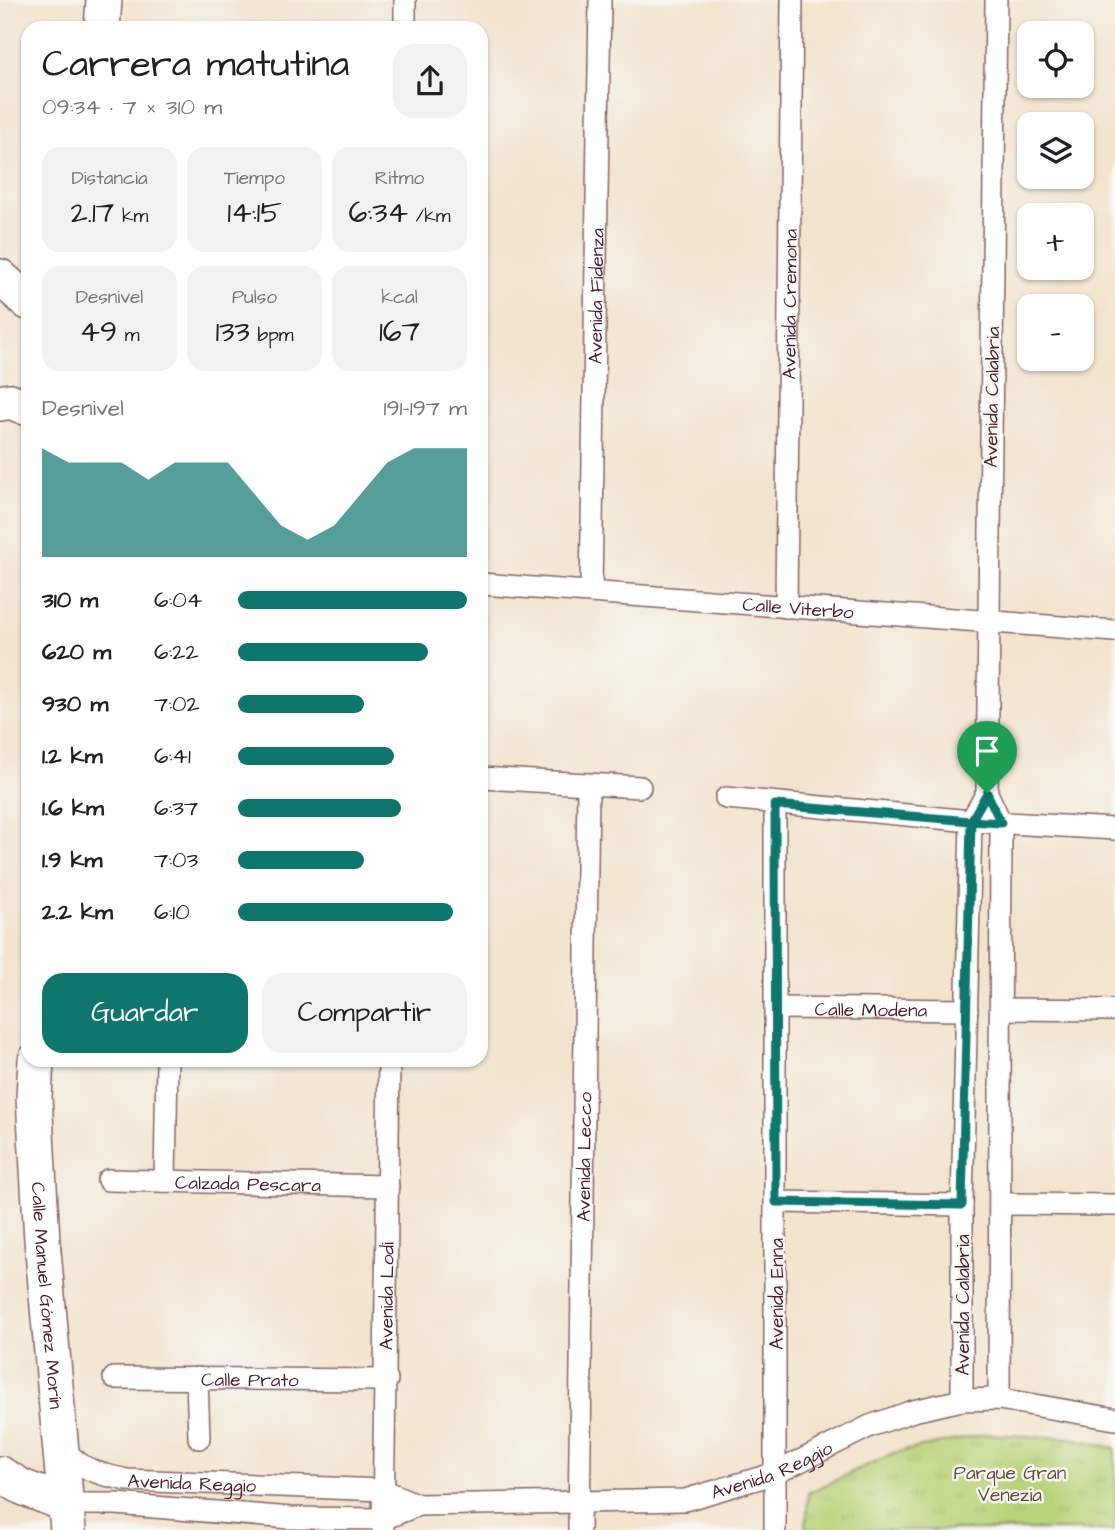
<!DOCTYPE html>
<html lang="es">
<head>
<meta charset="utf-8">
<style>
	:root { --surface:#fff; --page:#f2f2f2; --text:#202124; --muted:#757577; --accent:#0f766e }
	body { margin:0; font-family:"Architects Daughter",sans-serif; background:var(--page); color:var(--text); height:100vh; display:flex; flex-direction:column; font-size:26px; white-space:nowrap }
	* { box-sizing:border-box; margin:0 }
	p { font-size:23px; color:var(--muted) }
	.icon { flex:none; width:38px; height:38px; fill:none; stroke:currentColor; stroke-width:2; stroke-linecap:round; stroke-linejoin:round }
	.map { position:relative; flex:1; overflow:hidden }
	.drawer { position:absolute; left:21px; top:21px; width:467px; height:1046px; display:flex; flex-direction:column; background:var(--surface); border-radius:21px; box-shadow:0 2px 5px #0004 }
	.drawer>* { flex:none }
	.controls { position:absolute; left:1017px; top:21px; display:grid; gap:14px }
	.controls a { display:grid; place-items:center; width:77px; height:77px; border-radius:14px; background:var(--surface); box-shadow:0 2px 5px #0004; font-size:35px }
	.pin { position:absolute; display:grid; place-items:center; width:60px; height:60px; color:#fff; margin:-72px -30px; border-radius:50% 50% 50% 0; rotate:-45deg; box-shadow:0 0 7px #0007 }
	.pin .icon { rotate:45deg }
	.round { display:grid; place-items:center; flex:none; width:74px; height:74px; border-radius:21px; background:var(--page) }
	.overview { display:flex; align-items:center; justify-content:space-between; height:119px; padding:0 21px }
	h1 { font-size:38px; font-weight:600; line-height:52px }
	.stats { display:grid; grid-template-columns:repeat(3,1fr); gap:10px; height:119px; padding:7px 21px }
	.stats div { display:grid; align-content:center; border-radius:18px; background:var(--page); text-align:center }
	.stats b { font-size:30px; font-weight:600 }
	.stats small { font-size:19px; font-weight:400 }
	.stats p { font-size:19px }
	.chart { height:196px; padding:14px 21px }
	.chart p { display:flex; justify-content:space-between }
	.chart svg { width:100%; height:126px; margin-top:7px; fill:var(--accent); opacity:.7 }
	.primary-button { display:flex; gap:14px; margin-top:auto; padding:14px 21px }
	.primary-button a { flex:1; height:80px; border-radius:21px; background:var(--accent); color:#fff; font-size:28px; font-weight:600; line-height:80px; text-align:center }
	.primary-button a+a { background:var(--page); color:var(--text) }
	ul { padding:0 21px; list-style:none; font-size:23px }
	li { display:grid; grid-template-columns:112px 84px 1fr; align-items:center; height:52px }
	li i { height:18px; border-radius:9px; background:var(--accent) }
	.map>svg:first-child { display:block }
</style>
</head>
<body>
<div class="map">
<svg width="1115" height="1530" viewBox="0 0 1115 1530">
	<defs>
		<pattern id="grass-tufts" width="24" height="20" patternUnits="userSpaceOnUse" patternTransform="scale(1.75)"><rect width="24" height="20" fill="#bad47a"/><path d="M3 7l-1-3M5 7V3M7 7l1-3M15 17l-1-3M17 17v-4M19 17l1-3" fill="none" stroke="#a1b66a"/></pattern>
	</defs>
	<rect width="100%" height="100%" fill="#f6f6f2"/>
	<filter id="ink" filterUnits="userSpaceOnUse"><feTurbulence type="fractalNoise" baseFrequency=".0143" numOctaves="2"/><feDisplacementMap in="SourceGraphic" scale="14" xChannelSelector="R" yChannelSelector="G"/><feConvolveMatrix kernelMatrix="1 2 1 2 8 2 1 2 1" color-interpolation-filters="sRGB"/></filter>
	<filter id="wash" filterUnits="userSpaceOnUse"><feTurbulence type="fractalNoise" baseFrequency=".00686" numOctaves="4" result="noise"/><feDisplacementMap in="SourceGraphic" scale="28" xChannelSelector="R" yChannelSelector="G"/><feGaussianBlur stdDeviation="1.57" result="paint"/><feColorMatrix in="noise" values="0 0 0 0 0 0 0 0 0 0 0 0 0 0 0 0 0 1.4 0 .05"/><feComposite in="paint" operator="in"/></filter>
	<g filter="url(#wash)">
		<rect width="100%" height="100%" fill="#f3e4cd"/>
		<path fill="url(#grass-tufts)" stroke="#827a52" stroke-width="2" d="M986,1434L1072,1438L1115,1448V1530H806L808,1493L893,1453Z"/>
	</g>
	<g filter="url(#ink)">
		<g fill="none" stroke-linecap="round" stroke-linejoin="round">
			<g stroke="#856464" stroke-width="24">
				<g id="street">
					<path d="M996,0L987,793L1001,823L999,1399"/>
					<path d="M405,28V0"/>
					<path id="s1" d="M481,584L1115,631"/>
					<path id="s2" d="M591,592L600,0"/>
					<path id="s3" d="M786,607L792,0"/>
					<path d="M481,778L640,787"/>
					<path d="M726,798L971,821L1115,829"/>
					<path id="s4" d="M777,1008L967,1010"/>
					<path d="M1002,1009L1115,1010"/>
					<path id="s5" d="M108,1180L388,1186"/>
					<path d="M165,1181L167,1060"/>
					<path d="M776,1202L962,1205"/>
					<path d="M1001,1204L1115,1205"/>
					<path id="s6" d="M114,1378L387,1380"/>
					<path d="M197,1378L199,1438"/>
					<path d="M962,1400V1205L971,821L987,793"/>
					<path id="s7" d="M61,1445C79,1470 98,1474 127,1480L383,1490L418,1505"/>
					<path id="s8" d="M66,1504H116L291,1518L383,1519L418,1505L685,1500L776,1473L870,1426L913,1411L962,1400L999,1399L1115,1419"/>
					<path id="s9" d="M383,1530L389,1060"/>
					<path id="s10" d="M579,1530L588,784"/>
					<path d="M775,1530V805"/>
				</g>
			</g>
			<g stroke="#856464" stroke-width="38">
				<g id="primary">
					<path d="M102,28L104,0"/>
					<path d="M0,277L28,302"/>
					<path d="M0,403L10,401L28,408"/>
					<path id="s11" d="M36,1060L34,1097L42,1240L68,1530"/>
					<path d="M0,1474L22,1487L66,1504"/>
				</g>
			</g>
			<use href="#street" stroke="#fff" stroke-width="21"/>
			<use href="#primary" stroke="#fff" stroke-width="35"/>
		</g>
	</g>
	<g fill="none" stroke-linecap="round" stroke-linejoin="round" filter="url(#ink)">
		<g stroke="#fff" stroke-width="14">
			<path id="route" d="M987,793L971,821L962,1205L776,1202L775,805L971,821L1001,823L987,793"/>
		</g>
		<use href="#route" stroke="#0f766e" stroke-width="9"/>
	</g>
	<g text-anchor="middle" stroke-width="5" stroke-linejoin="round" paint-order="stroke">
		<g font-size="19" fill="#4a1f2b" stroke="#f6f6f2">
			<text dy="7" stroke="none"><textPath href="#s2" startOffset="296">Avenida Fidenza</textPath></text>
			<text dy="7" stroke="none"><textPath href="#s3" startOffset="303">Avenida Cremona</textPath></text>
			<text transform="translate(991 397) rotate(-89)" y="7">Avenida Calabria</text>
			<text dy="7" stroke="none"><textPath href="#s1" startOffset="318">Calle Viterbo</textPath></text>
			<text dy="7" stroke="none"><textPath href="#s4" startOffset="94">Calle Modena</textPath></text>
			<text dy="7" stroke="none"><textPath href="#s10" startOffset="373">Avenida Lecco</textPath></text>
			<text dy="7" stroke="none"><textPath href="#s5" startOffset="140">Calzada Pescara</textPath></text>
			<text transform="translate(776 1294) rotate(-90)" y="7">Avenida Enna</text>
			<text dy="7" stroke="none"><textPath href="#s11" startOffset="236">Calle Manuel Gómez Morín</textPath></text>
			<text dy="7" stroke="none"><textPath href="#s9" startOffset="234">Avenida Lodi</textPath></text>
			<text transform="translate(962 1305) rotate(-90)" y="7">Avenida Calabria</text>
			<text dy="7" stroke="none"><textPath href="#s6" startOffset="136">Calle Prato</textPath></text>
			<text dy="7" stroke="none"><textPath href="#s8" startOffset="714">Avenida Reggio</textPath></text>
			<text dy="7" stroke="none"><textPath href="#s7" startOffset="142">Avenida Reggio</textPath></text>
		</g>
		<g font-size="19" fill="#664c3f" stroke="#f6f6f2">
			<text x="1010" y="1479">Parque Gran<tspan x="1010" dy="22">Venezia</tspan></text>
		</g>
	</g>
</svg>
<div class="controls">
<a><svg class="icon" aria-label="locate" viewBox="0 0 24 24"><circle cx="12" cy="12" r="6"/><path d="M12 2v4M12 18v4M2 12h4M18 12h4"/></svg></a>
<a><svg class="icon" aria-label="layers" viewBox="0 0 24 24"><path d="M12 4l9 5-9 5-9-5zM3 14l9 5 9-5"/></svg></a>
<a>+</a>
<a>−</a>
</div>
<div class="pin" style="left:987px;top:793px;background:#1e9e55"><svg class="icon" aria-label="arrive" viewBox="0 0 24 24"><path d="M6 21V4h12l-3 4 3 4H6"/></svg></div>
<section class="drawer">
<div class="overview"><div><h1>Carrera matutina</h1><p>09:34 · 7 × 310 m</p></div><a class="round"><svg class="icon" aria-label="share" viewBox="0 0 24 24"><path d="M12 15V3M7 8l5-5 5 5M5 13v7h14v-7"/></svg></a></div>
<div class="stats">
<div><p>Distancia</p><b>2.17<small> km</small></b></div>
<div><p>Tiempo</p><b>14:15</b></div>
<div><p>Ritmo</p><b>6:34<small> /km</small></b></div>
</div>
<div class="stats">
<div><p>Desnivel</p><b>49<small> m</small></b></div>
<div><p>Pulso</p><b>133<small> bpm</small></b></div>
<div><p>kcal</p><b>167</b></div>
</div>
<div class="chart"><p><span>Desnivel</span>191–197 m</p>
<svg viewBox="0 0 160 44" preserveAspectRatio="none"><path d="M0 44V6L10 11L20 11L30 11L40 17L50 11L60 11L70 11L80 22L90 33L100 38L110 33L120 22L130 11L140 6L150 6L160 6V44z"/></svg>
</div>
<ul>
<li><b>310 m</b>6:04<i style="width:100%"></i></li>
<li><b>620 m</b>6:22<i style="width:83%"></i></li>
<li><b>930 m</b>7:02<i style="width:55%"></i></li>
<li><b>1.2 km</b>6:41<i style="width:68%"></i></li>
<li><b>1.6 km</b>6:37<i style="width:71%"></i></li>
<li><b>1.9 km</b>7:03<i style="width:55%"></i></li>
<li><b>2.2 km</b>6:10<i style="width:94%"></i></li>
</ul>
<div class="primary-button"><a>Guardar</a><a>Compartir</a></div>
</section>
</div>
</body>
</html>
